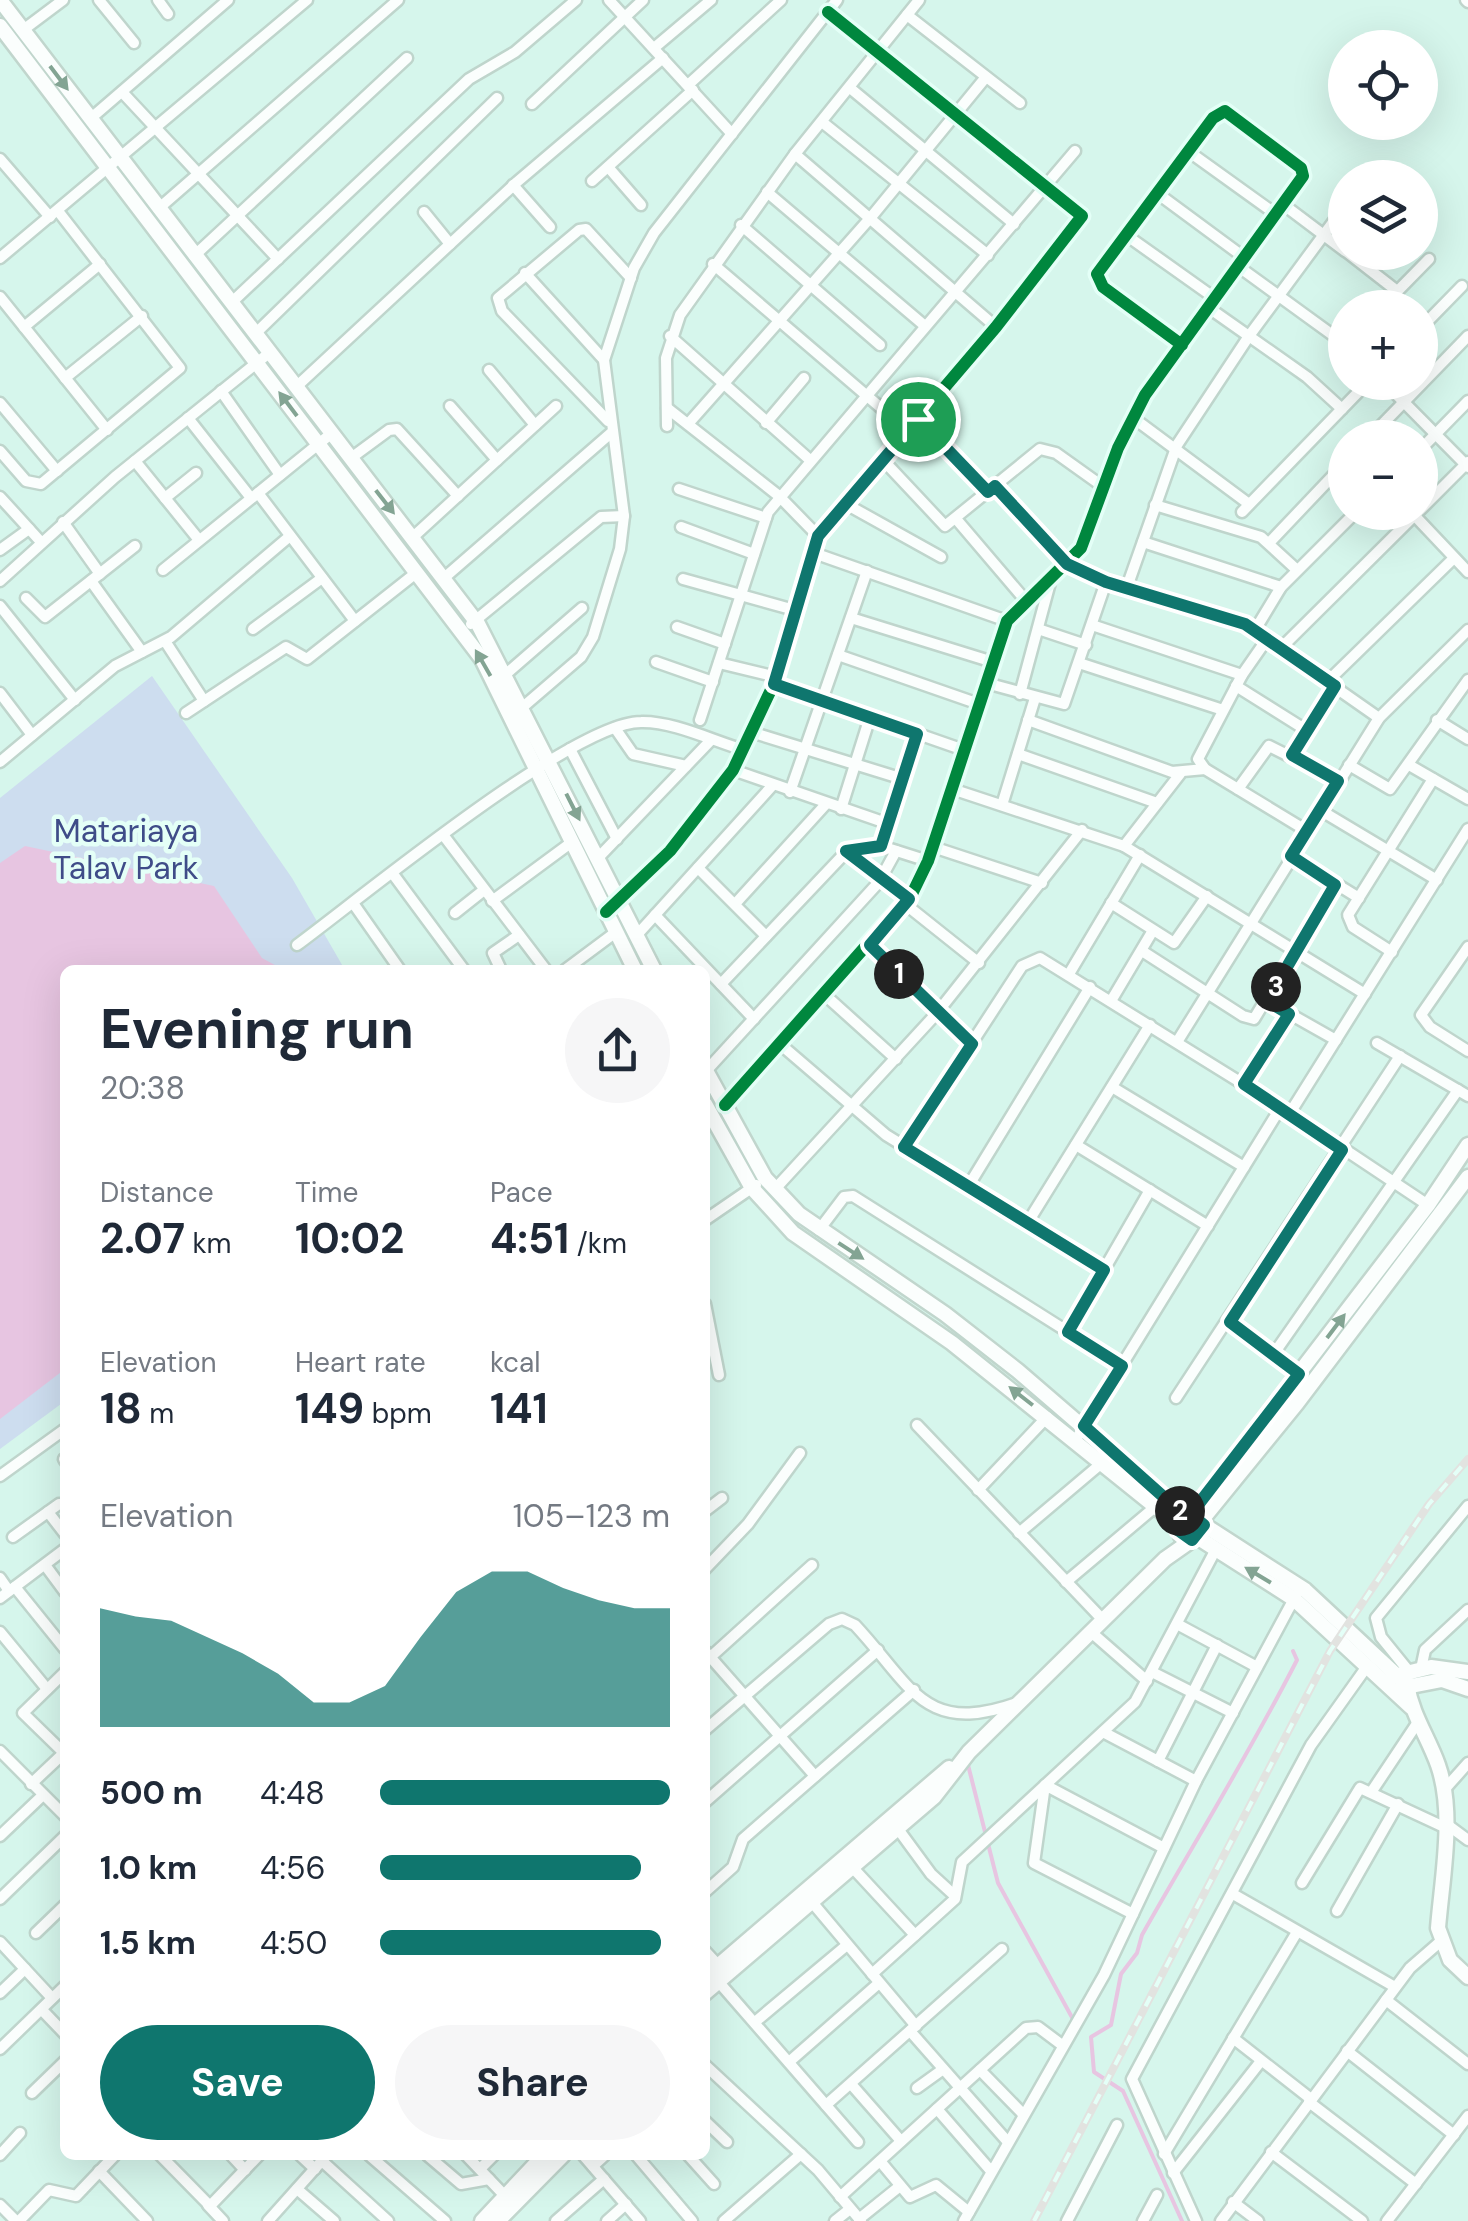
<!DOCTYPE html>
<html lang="en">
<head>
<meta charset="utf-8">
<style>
	:root { --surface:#fff; --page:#f6f6f7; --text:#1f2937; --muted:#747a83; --accent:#0f766e }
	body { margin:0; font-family:"DM Sans",sans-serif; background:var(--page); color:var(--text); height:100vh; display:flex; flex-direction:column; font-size:38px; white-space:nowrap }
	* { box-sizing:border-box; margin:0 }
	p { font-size:32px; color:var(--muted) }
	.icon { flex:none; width:55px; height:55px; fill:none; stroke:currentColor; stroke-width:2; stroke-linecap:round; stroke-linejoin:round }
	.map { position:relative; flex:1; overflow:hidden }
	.side { position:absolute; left:60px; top:965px; width:650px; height:1195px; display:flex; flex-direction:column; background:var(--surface); border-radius:15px; box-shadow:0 10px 40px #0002 }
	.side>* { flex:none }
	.tools { position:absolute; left:1328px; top:30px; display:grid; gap:20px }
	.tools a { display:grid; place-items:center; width:110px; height:110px; border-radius:50%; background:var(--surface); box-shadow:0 10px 40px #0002; font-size:50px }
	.pin { position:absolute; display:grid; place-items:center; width:85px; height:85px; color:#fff; margin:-42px; border:5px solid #fff; border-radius:50%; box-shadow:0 2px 10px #0007 }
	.km { position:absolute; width:50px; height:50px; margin:-25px; border-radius:50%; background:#222; color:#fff; font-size:28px; line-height:50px; text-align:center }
	.round { display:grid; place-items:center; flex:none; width:105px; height:105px; border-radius:52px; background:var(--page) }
	.headline { display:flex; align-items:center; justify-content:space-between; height:170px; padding:0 40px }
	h1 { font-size:55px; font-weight:700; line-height:75px }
	.stats { display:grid; grid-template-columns:repeat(3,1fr); gap:15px; height:170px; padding:10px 40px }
	.stats div { display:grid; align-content:center }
	.stats b { font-size:42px; font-weight:700 }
	.stats small { font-size:28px; font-weight:400 }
	.stats p { font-size:28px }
	.chart { height:280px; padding:20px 40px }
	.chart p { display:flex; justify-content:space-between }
	.chart svg { width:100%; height:180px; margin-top:10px; fill:var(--accent); opacity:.7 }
	.primary-button { display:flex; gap:20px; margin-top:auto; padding:20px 40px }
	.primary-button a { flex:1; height:115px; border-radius:60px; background:var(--accent); color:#fff; font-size:40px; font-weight:700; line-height:115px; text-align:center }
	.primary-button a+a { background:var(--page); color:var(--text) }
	ul { padding:0 40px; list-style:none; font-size:32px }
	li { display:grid; grid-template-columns:160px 120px 1fr; align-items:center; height:75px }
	li i { height:25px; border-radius:12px; background:var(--accent) }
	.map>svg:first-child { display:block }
</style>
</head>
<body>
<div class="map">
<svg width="1468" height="2221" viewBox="0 0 1468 2221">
	<rect width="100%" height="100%" fill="#e4f6f2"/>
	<path fill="#d6f6ec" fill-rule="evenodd" d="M0,0H1468V2221H0ZM1345,48H1420V122H1345ZM1345,178H1420V252H1345ZM1345,308H1420V382H1345ZM1345,438H1420V512H1345ZM65,970H705V2155H65Z"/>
	<path fill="#cdddef" d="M152,676L292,878L345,970H65V1401L0,1449V798Z"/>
	<path fill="#e7c5e1" d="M25,846L214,886L262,958L284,970H65V1369L0,1419V863Z"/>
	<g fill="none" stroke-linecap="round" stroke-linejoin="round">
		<g stroke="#e7c5e1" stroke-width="4">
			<path d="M968,1765L998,1883L1074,2021"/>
			<path d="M1182,2221L1123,2091L1094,2072L1091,2037L1111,2025L1121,1974L1137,1953L1142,1935C1194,1843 1249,1754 1297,1660L1293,1651"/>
		</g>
		<g stroke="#bfd5cc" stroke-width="15">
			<g id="street">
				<path d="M99,0L134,43"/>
				<path d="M158,0L168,14"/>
				<path d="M609,0L732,134"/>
				<path d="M1466,0L1468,2"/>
				<path d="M907,15L1020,103"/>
				<path d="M23,30L63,0"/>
				<path d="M654,48L711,0"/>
				<path d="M688,85L781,0"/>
				<path d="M850,88L1014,224"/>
				<path d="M122,92L278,259"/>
				<path d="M532,104L643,0"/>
				<path d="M90,119L228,0"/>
				<path d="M822,122L988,255"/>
				<path d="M1188,151L1277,215"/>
				<path d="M795,154L996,327"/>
				<path d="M0,159L50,217"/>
				<path d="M608,167L641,205"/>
				<path d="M592,181L693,90"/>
				<path d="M513,185L550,227"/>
				<path d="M767,192L925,326"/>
				<path d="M1157,193L1245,258"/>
				<path d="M1284,205L1345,251"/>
				<path d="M158,209L398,0"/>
				<path d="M424,212L450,244"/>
				<path d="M741,225L880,345"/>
				<path d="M1126,235L1216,299"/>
				<path d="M1347,252L1397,291"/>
				<path d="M194,256L407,58"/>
				<path d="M0,258L307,0"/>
				<path d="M713,264L908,431"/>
				<path d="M1239,267L1345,344"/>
				<path d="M525,273L604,360"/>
				<path d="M0,297L107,430"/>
				<path d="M231,303L469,79L515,52L576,0"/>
				<path d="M1209,308L1307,377L1342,409"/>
				<path d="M1381,308L1429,259"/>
				<path d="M24,327L100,264"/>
				<path d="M1420,329L1462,286"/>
				<path d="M255,334L497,98"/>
				<path d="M670,336L810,460"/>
				<path d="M489,370L535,425"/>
				<path d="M65,378L142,316"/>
				<path d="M1384,382L1468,467"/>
				<path d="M296,387L517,182L663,58"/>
				<path d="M221,391L280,475"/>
				<path d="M0,403L57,471"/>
				<path d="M450,406L497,460"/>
				<path d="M667,408L779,496L818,536"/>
				<path d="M1132,417L1249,504"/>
				<path d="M188,418L251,498"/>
				<path d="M918,419L988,492"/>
				<path d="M608,421L502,311L498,298L579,230L586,229L631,278"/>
				<path d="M766,423L804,378"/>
				<path d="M688,424L872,216L986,77"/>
				<path d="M667,426L666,358L680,315L795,154L919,0"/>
				<path d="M1369,438L1468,336"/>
				<path d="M1420,450L1468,401"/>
				<path d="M0,451L26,481L41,484L180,368L58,211"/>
				<path d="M351,458L389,430L397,429L458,496"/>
				<path d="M883,460L945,526L1040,449L1056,453L1105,488"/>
				<path d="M135,461L199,540"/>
				<path d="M995,486L1067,564L1106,582L1245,624L1379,718"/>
				<path d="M679,489L766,518"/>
				<path d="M258,493L355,621"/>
				<path d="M0,497L41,542"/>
				<path d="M165,498L196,473"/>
				<path d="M844,503L941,557"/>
				<path d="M1155,505L1261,537L1297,570"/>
				<path d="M1420,510L1468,462"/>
				<path d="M1242,512L1368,382"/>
				<path d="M1415,516L1468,572"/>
				<path d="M957,520L1026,601"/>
				<path d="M63,522L100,574"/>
				<path d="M681,527L754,554"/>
				<path d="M413,537L556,406"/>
				<path d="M1143,542L1281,587"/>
				<path d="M1270,542L1345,463"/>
				<path d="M0,550L29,529"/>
				<path d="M811,552L1007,621"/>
				<path d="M163,570L332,433"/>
				<path d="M444,578L611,433"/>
				<path d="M683,579L798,611"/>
				<path d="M0,581L115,477L269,353"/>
				<path d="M91,581L142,652"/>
				<path d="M1127,587L1177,445L1249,336L1345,206"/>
				<path d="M26,598L45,617L135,546"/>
				<path d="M0,606L75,700"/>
				<path d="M851,618L993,662"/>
				<path d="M471,624L601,517L624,516"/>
				<path d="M1092,625L1242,675"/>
				<path d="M677,627L725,644"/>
				<path d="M253,629L322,578"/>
				<path d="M1038,629L1086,645"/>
				<path d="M1255,630L1281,587L1356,512"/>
				<path d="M1267,639L1242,675L1198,759L1205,769L1307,831"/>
				<path d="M165,641L204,701"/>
				<path d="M1281,648L1418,512"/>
				<path d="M838,655L979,704"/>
				<path d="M656,662L713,682"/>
				<path d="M719,663L777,677"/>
				<path d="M1079,663L1223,710"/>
				<path d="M506,674L582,608"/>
				<path d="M1328,681L1454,558"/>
				<path d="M986,683L1064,704L1106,582"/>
				<path d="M775,684L964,750"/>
				<path d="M1236,686L1306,730"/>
				<path d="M0,693L32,735"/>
				<path d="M1020,694L1051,579"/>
				<path d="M517,712L581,657L593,637L620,549L624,516L604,360L634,268L654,233L837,0"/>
				<path d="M186,713L286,647L307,659L416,573"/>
				<path d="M700,720L768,512L1075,151"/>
				<path d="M1028,720L1172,772L1205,769"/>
				<path d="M1437,720L1468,739"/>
				<path d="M615,728L633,754L686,766"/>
				<path d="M751,732L903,779"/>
				<path d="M570,749L617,839"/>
				<path d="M1018,754L1157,803"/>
				<path d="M1292,755L1335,686"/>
				<path d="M0,762L115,666L171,637L290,536"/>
				<path d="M1349,765L1390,789L1468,680"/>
				<path d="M1409,765L1468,799"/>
				<path d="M733,770L889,824"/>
				<path d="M952,789L1124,846L1365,994"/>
				<path d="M1238,789L1269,746L1339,781"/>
				<path d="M790,792L867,571"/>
				<path d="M1002,805L1035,698"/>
				<path d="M841,809L870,717"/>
				<path d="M1320,810L1437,880"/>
				<path d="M444,836L546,970"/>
				<path d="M881,846L917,734"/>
				<path d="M1124,846L1180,774"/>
				<path d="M933,847L1042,883"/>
				<path d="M847,851L909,899"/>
				<path d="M1291,856L1359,898"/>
				<path d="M598,858L711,740"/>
				<path d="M698,868L766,936"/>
				<path d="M393,874L464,970"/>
				<path d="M492,901L572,842"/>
				<path d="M353,903L400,970"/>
				<path d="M1111,903L1174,943L1207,896"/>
				<path d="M735,904L826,804"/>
				<path d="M905,904L979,963"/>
				<path d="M615,905L670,851L733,770L777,677L818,536L996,327L1082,216L828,12"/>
				<path d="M455,913L484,890"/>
				<path d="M655,915L754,1019"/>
				<path d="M636,936L772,786"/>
				<path d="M297,945C361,898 573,722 641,722C673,721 713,741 744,750"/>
				<path d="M870,945L972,1044"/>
				<path d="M1468,947L1421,1015L1430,1027L1468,1051"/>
				<path d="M1142,951L1243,1016L1254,1019L1335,885"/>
				<path d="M1392,952L1353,927L1348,915L1433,779"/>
				<path d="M501,970L493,953L519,935"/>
				<path d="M565,970L616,932"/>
				<path d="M1069,974L1140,855"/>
				<path d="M721,984L847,851L881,846L928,861"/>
				<path d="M825,995L896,1059"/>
				<path d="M1111,1001L1152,932"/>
				<path d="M1267,1001L1336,1040"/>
				<path d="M1177,1042L1379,718L1468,630"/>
				<path d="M1377,1043L1468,1096"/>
				<path d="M780,1044L886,1135L1104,1270"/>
				<path d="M706,1071L879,882L896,851"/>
				<path d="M1244,1084L1289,1013"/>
				<path d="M1112,1087L1244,1167"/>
				<path d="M725,1105L912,894L928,861L1007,621L1081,548L1118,448L1145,395L1303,176L1301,168L1225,111L1213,118L1097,274L1103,287L1182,345"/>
				<path d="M1290,1113L1468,829"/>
				<path d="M1076,1145L1208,1226"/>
				<path d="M904,1147L1022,966L1040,958L1290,1113L1428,1205"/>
				<path d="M969,1185L1090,987"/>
				<path d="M775,1189L937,1013L1082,830"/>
				<path d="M705,1220L756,1185"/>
				<path d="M1028,1222L1150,1025"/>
				<path d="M819,1230L844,1197L853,1196L1122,1366"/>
				<path d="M705,1304L719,1375"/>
				<path d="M1230,1322L1299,1374"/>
				<path d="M1068,1332L1150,1190"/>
				<path d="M1273,1355L1458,1090"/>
				<path d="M1176,1398L1400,1056"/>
				<path d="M917,1425L1103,1620"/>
				<path d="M1075,1441L1281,1107"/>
				<path d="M64,1459L65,1461"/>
				<path d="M0,1476L65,1429"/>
				<path d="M978,1490L1047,1417"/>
				<path d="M705,1511L722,1498"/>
				<path d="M48,1512L65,1534"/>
				<path d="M1019,1533L1103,1462"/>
				<path d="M13,1537L59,1504"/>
				<path d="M45,1565L65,1592"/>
				<path d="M705,1569L748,1524L800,1453"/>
				<path d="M0,1578L9,1591"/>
				<path d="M1066,1582L1155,1507"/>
				<path d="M15,1587L65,1649"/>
				<path d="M0,1598L65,1549"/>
				<path d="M1177,1624L1257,1667"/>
				<path d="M0,1632L47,1689"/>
				<path d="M1091,1632L1147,1681"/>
				<path d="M705,1651L815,1776"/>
				<path d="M705,1662L812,1565"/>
				<path d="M1421,1669L1425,1650L1468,1610"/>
				<path d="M1152,1672L1233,1713"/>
				<path d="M1411,1674L1381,1637L1376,1618L1468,1506"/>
				<path d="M705,1730L829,1624L842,1619L855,1625C912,1686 923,1736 1017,1703"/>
				<path d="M1103,1732L1196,1781"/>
				<path d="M0,1751L65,1816"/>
				<path d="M64,1753L23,1713L65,1672"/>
				<path d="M1158,1761L1217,1645"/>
				<path d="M31,1784L65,1752"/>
				<path d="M1444,1790L1468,1763"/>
				<path d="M1372,1791L1418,1722"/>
				<path d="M705,1802L878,1650"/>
				<path d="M1445,1823L1468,1840"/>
				<path d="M898,1829L931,1874L954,1895"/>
				<path d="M0,1836L43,1795"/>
				<path d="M853,1868L915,1935"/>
				<path d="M1302,1883L1360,1788L1444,1827"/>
				<path d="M705,1892L733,1867L743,1839L914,1690"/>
				<path d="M1233,1894L1395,1987"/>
				<path d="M0,1899L65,1836"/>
				<path d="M811,1901L916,2026"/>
				<path d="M1337,1911L1398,1804"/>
				<path d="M1133,1914L1034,1863L1045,1785L1164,1848"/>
				<path d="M36,1933L65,1905"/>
				<path d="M0,1942L52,1998"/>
				<path d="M705,1951L717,1964"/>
				<path d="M872,1974L955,1899L962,1862L1135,1702L1216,1549"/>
				<path d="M717,1980L858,2142"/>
				<path d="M0,1993L25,1969"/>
				<path d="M1386,2000L1468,2064"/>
				<path d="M42,2010L65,2034"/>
				<path d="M755,2022L847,1945"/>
				<path d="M910,2031L1007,2141"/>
				<path d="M1233,2038L1311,2099"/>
				<path d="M0,2049L65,1986"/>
				<path d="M1347,2051L1454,2135"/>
				<path d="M789,2062L879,1983"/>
				<path d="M705,2065L818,2170L861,2221"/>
				<path d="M980,2070L1022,2113"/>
				<path d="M851,2084L901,2141"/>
				<path d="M917,2088L942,2070"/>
				<path d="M32,2093L65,2061"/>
				<path d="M1309,2102L1416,2184"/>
				<path d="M826,2105L1002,1949"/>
				<path d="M937,2109L991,2171"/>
				<path d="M705,2121L727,2142"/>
				<path d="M1271,2152L1362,2221"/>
				<path d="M1164,2154L1297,1932"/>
				<path d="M0,2155L20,2133"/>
				<path d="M160,2155L210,2206L259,2155"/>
				<path d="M231,2155L245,2170"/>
				<path d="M300,2155L315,2169"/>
				<path d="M369,2155L445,2221"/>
				<path d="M427,2155L461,2184L489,2179"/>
				<path d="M466,2155L506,2197"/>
				<path d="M583,2155L640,2221"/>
				<path d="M636,2155L692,2221"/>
				<path d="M688,2155L714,2184"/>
				<path d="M322,2161L388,2221"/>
				<path d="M880,2161L910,2197L936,2185L969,2212"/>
				<path d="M593,2166L605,2155"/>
				<path d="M480,2169L494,2155"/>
				<path d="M99,2171L147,2221"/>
				<path d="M1173,2173L1261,2061"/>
				<path d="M297,2189L334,2221"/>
				<path d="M840,2197L1026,2028L1038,2027L1062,2045"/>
				<path d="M1233,2202L1258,2221"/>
				<path d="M0,2205L16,2221"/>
				<path d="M208,2205L223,2221"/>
				<path d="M859,2219L900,2186"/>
				<path d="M19,2221L49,2190L76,2196L115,2155"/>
				<path d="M268,2221L327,2155"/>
				<path d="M556,2221L604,2179"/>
				<path d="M607,2221L626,2204"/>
				<path d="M724,2221L801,2154"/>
				<path d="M835,2221L850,2209"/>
				<path d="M964,2221L1104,1975L1196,1781L1296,1595"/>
				<path d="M1067,2221L1117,2125"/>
				<path d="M1143,2221L1157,2195"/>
				<path d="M1196,2221L1132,2079L1311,1745L1368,1665"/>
				<path d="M1221,2221L1410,1968L1441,1941"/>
				<path d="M1387,2221L1468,2116"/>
			</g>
		</g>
		<g stroke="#c1d6cd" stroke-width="19">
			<g id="secondary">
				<path d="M0,0L478,624L654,970"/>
				<path d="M0,26L482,659L635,970"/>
				<path d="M705,1069L765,1178L799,1214L945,1314L1018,1371L1185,1515"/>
				<path d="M705,1104L752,1188L793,1233L952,1343L1177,1524L1181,1536L1197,1537L1204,1525L1191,1514L1177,1524"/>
				<path d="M1191,1514L1428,1205L1468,1145"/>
				<path d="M1201,1521L1297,1403L1468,1177"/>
				<path d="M1204,1525L1305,1590L1407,1685C1412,1715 1428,1737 1438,1765C1455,1813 1442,1878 1438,1928L1450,1960L1468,1977"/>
				<path d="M1197,1537L1294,1599L1411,1707"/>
				<path d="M1394,1676L1431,1667L1468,1672"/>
				<path d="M1401,1688L1442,1680L1468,1689"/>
				<path d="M705,1977L949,1768"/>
				<path d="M705,1993L934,1797L969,1752L1165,1559L1192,1540"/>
				<path d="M482,2221L544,2155"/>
				<path d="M498,2221L563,2155"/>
			</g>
		</g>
		<use href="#street" stroke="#fbfefd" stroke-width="10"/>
		<use href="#secondary" stroke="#fbfefd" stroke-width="14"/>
		<g stroke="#e2e3e0" stroke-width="8">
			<path id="rail" d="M1034,2221L1330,1651L1429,1504L1468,1459"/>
		</g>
		<use href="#rail" stroke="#e4fff7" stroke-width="4" stroke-dasharray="11" stroke-linecap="butt"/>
		<g stroke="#e4fff7" stroke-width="19">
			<g id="cycleway">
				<path d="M606,912L670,851L733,770L777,677L818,536L996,327L1082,216L828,12"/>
				<path d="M725,1105L912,894L928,861L1007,621L1081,548L1118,448L1145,395L1303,176L1301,168L1225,111L1213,118L1097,274L1103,287L1182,345"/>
			</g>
		</g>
		<use href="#cycleway" stroke="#00873e" stroke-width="12"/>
	</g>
	<defs><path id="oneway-solid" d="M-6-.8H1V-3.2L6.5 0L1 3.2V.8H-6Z" transform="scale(2.5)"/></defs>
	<g fill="#83a493">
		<use href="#oneway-solid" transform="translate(59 78) rotate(53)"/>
		<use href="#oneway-solid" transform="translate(288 404) rotate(-127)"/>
		<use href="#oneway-solid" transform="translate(385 502) rotate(52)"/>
		<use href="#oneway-solid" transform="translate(483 663) rotate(-120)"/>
		<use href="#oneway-solid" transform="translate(573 807) rotate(63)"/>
		<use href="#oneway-solid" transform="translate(851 1251) rotate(33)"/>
		<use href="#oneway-solid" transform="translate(1336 1326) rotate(-53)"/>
		<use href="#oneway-solid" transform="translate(1021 1396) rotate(-142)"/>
		<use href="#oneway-solid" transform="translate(1258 1575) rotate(-149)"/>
	</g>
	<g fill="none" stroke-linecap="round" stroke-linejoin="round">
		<g stroke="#fff" stroke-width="20">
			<path id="route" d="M918,419L988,492L995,486L1067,564L1106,582L1245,624L1335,686L1292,755L1338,781L1291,856L1335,885L1267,1001L1289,1014L1244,1084L1342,1150L1230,1322L1299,1374L1191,1514L1204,1525L1192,1540L1178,1530L1185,1516L1084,1426L1122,1366L1068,1332L1104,1270L904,1147L972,1044L870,945L909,899L846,851L881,846L917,734L774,684L818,536Z"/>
		</g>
		<use href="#route" stroke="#0f766e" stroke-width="12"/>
	</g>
	<g text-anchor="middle" stroke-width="9" stroke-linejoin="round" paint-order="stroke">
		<g font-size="32" fill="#3f4c88" stroke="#e4fff7">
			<text x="126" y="842">Matariaya<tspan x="126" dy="37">Talav Park</tspan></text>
		</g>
	</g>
</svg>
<div class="tools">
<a><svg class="icon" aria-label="locate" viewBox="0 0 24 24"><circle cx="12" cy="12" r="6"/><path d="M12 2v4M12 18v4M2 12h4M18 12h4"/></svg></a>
<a><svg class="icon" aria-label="layers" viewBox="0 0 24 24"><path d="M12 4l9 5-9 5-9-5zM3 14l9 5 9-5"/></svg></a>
<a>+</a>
<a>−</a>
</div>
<div class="pin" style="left:918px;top:419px;background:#1e9e55"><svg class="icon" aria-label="arrive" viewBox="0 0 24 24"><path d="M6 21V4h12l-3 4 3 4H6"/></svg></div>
<b class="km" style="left:899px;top:974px">1</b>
<b class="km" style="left:1180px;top:1511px">2</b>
<b class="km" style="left:1276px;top:987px">3</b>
<section class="side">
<div class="headline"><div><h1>Evening run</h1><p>20:38</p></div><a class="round"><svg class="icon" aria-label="share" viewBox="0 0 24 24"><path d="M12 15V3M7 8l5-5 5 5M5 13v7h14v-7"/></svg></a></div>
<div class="stats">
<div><p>Distance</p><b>2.07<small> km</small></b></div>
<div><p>Time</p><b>10:02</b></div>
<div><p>Pace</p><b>4:51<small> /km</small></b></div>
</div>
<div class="stats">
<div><p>Elevation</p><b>18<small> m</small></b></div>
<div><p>Heart rate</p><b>149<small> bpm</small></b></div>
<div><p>kcal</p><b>141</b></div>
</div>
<div class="chart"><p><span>Elevation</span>105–123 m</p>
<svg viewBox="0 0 160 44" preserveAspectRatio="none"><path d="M0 44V15L10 17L20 18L30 22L40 26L50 31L60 38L70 38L80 34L90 22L100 11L110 6L120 6L130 10L140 13L150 15L160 15V44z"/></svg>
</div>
<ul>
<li><b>500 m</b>4:48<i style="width:100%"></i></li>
<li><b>1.0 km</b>4:56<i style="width:90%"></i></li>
<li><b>1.5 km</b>4:50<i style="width:97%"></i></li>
</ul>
<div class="primary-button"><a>Save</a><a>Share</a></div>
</section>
</div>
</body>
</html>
